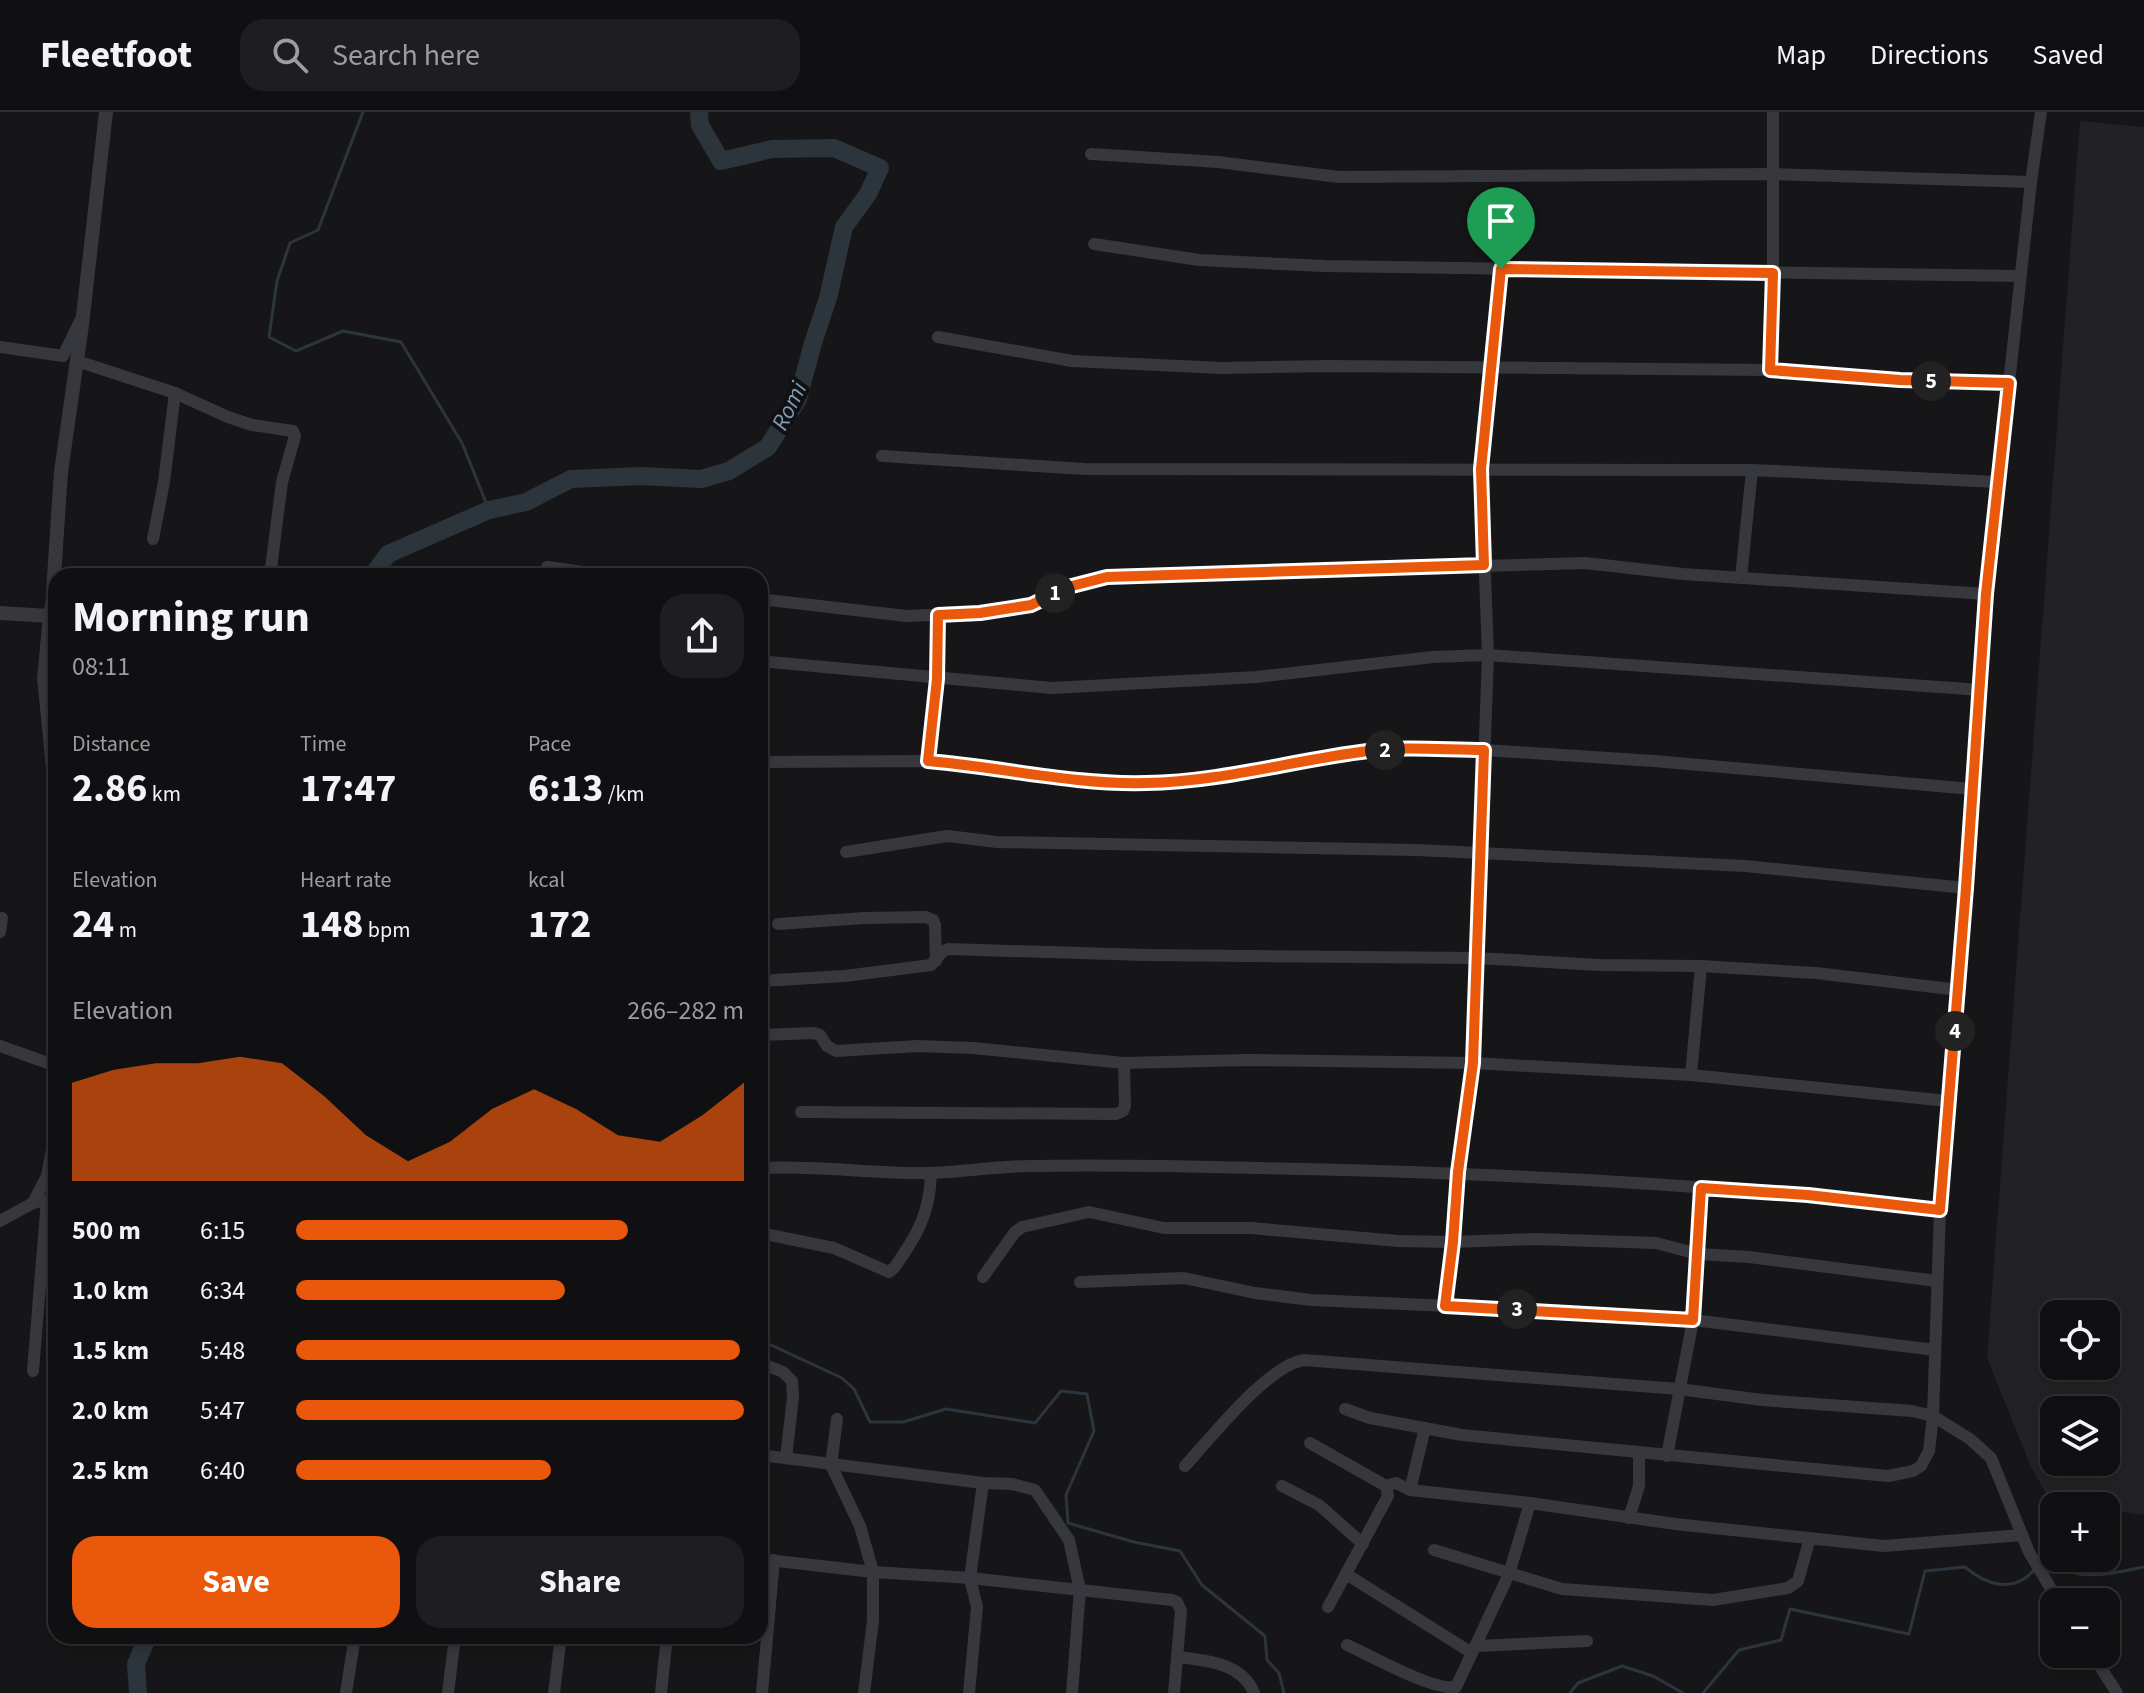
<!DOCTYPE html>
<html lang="en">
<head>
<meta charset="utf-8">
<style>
	:root { --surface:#101012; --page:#1e1e20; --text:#f1f3f6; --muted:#9c9d9f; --line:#303032; --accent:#ea580c }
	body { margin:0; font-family:"Source Sans 3",sans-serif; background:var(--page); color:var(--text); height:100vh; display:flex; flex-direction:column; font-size:30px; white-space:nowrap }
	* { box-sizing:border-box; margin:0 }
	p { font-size:26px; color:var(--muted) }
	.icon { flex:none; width:44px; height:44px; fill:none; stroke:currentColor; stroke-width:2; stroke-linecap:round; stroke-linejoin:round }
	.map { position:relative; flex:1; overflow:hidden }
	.details { position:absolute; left:48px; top:456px; width:720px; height:1076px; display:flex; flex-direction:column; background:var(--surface); border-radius:24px; box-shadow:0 4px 12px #0003,0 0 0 2px var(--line) }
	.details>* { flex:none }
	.controls { position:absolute; left:2040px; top:1188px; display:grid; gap:16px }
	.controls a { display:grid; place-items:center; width:80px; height:80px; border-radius:16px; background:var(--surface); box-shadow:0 4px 12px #0003,0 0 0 2px var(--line); font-size:40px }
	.pin { position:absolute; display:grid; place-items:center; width:68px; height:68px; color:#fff; margin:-82px -34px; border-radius:50% 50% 50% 0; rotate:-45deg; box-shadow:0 0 8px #0007 }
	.pin .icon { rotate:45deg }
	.km { position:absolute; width:40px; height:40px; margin:-20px; border-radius:50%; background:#222; color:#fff; font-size:22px; line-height:40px; text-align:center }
	.round { display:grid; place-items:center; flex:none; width:84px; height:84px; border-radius:24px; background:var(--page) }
	.headline { display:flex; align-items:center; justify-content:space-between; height:136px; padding:0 24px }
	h1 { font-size:44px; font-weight:700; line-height:60px }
	.stats { display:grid; grid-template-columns:repeat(3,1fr); gap:12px; height:136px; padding:8px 24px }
	.stats div { display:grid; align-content:center }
	.stats b { font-size:40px; font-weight:700 }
	.stats small { font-size:22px; font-weight:400 }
	.stats p { font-size:22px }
	.chart { height:224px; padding:16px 24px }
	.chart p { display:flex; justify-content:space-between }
	.chart svg { width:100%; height:144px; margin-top:8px; fill:var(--accent); opacity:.7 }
	.button { display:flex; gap:16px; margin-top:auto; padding:16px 24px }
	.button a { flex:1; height:92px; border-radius:24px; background:var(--accent); color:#fff; font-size:32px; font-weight:700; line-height:92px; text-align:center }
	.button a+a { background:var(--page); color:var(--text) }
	ul { padding:0 24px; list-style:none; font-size:26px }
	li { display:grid; grid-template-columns:128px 96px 1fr; align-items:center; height:60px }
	li i { height:20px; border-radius:10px; background:var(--accent) }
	header { display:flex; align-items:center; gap:48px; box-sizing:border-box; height:112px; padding:0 40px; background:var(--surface); border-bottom:2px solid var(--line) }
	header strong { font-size:38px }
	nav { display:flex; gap:44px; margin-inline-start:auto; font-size:28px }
	.search { width:560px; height:72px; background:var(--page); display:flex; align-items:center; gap:20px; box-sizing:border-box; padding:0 28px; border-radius:24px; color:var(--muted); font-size:30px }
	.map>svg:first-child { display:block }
</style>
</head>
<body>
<header>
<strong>Fleetfoot</strong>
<div class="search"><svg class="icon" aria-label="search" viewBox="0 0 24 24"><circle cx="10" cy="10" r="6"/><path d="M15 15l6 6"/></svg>Search here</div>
<nav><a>Map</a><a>Directions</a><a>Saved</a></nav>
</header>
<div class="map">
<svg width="2144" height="1581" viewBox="0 0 2144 1581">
	<rect width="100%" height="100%" fill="#161618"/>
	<path fill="#222225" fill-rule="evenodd" d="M2080,9L2144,15V1403L2106,1398V1394L2052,1392L2032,1357L1987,1246ZM2054,1202H2106V1254H2054ZM2054,1298H2106V1350H2054Z"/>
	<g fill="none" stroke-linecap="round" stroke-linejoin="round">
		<g stroke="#2c353c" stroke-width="3">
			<path d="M363,0L318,118L290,131L277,169L269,225L296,239L343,219L401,230L462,331L489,398"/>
			<path d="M760,1228L842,1266L854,1277L870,1310H903L946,1297L1035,1311L1061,1279L1087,1282L1094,1319L1066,1383L1068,1411L1134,1430L1180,1439L1202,1473L1265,1524L1267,1548L1279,1561L1284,1581"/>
			<path d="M2042,1452C2057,1451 2066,1460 2079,1462C2100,1465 2124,1459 2144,1455"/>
			<path d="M1570,1581L1578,1571L1622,1554L1653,1564L1683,1581"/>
			<path d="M1703,1581L1739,1538L1781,1528L1790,1497L1909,1522L1925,1459L1965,1455C1986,1473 2013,1482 2034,1458"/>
		</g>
		<g stroke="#2c353c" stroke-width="18">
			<path d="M372,464L388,442L489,398L526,390L571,367L641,364L701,367L729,359L768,335L798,287L813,231L828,186L844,115L868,82L880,56L834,36L772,37L721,49L700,13L699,0"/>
			<path d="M138,1581L136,1552L148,1524"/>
		</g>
		<g stroke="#37383d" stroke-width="12">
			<path d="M1091,42L1218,50L1339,65L1773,62L2031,70"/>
			<path d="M1094,132L1199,148L1324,154L2020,164"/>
			<path d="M938,225L1072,249L1222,256L1329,254L1770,258L1900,268L2009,271"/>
			<path d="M0,235L63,244L81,207"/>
			<path d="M77,249L175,281L228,305L252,313L293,319L295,324L282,370L270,464"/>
			<path d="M1770,258L1773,161V0"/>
			<path d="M882,344L1084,357L1752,358L1997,370"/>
			<path d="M153,427L164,370L175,281"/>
			<path d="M543,464L547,455L612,464"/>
			<path d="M1741,466L1752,358"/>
			<path d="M760,487L906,504L980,501L1031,493L1068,475L1107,465L1585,451L1683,462L1986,482"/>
			<path d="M49,504L43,566L56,695"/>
			<path d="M760,549L1052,576L1257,565L1433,545L1488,543L1981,578"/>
			<path d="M928,649L937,567L938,503"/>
			<path d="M760,650L928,649L975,653L1075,668L1146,671L1250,661L1371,638H1484L1654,649L1972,677"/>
			<path d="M846,740L947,724L997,730L1417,738L1745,754L1966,776"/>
			<path d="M778,812L864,806L926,805L933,808L935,813L936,849"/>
			<path d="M0,820L2,806"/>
			<path d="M760,869L845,864L931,853L942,840L948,837L1145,843L1476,846L1600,853L1701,854L1816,861L1959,878"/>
			<path d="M760,923L814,921L820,923L827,934L836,939L918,934L973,936L1124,951L1247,948L1473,951L1691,963L1948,989"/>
			<path d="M0,934L56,954"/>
			<path d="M1691,963L1701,854"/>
			<path d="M801,1000L1116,1002L1123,999L1125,994L1124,951"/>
			<path d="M760,1056C817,1053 872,1062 929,1061C964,1060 998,1054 1032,1054C1123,1052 1214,1055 1305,1057C1517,1062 1729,1073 1940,1098"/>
			<path d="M33,1091L47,1064L56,1015"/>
			<path d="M0,1109L33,1091L56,1086"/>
			<path d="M760,1121L834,1136L889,1160L894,1156C917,1123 930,1102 931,1061"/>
			<path d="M983,1165L1015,1120L1022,1115L1089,1100L1164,1116H1251L1398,1129L1453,1130L1535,1127L1656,1131L1698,1142L1749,1145L1937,1169"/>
			<path d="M1080,1170L1184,1166L1255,1181L1311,1188L1545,1198L1693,1208L1935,1238"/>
			<path d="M1445,1194L1453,1130L1458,1060L1473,951L1488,543L1481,357L1501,157"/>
			<path d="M760,1251L783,1260L792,1269L793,1285L786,1346"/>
			<path d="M33,1259L47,1088"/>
			<path d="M1345,1297L1370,1306L1462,1323L1888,1364L1913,1359L1921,1354L1929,1339L1933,1304L1940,1098L1966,776L1986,482L2031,70L2041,0"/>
			<path d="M837,1307L831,1353L860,1414L873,1460V1508L864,1581"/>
			<path d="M1310,1331L1386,1374"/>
			<path d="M760,1343L983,1371L1012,1372L1035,1378L1069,1428L1080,1478L1072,1581"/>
			<path d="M1667,1344L1693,1208L1701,1076"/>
			<path d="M1185,1354C1211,1326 1268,1253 1304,1248L1679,1277L1762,1288L1912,1299L1933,1304L1970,1327L1991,1346L2029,1440L2059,1490"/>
			<path d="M1282,1374L1319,1393L1363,1432"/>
			<path d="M1410,1378L1425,1316"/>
			<path d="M1629,1406L1639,1374V1341"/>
			<path d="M1434,1438L1562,1477L1713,1488L1788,1476L1798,1469L1810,1426"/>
			<path d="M760,1447L873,1460L970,1466L1172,1488L1177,1490L1181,1499L1174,1581"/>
			<path d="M1346,1462L1472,1541"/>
			<path d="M1328,1495L1388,1384L1386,1374L1396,1371L1410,1378L1530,1391L1675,1412L1884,1434L2022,1423"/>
			<path d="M1347,1533C1372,1544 1433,1579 1456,1575L1509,1462L1530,1391"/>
			<path d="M1476,1534L1587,1529"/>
			<path d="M2092,1542L2117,1581"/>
			<path d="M1177,1545C1206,1548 1242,1551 1254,1581"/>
			<path d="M346,1581L355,1524"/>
			<path d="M448,1581L455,1524"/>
			<path d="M554,1581L561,1524"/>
			<path d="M661,1581L667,1524"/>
			<path d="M762,1581L774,1448"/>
			<path d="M969,1581L977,1495L970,1466L983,1371"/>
		</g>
		<path stroke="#37383d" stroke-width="14" d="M0,501L49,504L52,495L61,360L82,213L106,0"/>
	</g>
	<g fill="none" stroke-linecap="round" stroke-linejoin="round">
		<g stroke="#fff" stroke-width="16">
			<path id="route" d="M1501,157L1773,161L1770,258L1900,268L2009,271L1986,482L1966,776L1940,1098L1808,1083L1701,1076L1693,1208L1445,1194L1453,1130L1458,1060L1473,951L1484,638C1446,638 1406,634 1368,639C1294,648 1221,670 1146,671C1073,673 1001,655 928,649L937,567L938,503L980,501L1031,493L1068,475L1107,465L1484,453L1481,357Z"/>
		</g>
		<use href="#route" stroke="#ea580c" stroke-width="10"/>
	</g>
	<g text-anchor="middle" stroke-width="8" stroke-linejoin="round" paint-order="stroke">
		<g font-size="24" font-style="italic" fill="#7f9bb3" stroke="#111113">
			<text transform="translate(789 294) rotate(-64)" y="8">Romi</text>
		</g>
	</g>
</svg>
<div class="controls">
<a><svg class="icon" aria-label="locate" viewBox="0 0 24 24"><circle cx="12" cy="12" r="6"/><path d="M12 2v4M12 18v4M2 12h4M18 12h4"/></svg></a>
<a><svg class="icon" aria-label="layers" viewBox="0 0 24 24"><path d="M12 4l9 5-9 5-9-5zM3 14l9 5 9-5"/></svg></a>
<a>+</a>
<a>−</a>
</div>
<div class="pin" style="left:1501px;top:157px;background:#1e9e55"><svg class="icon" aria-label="arrive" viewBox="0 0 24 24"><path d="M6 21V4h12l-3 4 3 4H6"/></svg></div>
<b class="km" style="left:1055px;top:481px">1</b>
<b class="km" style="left:1385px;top:638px">2</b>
<b class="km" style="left:1517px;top:1197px">3</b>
<b class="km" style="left:1955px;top:919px">4</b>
<b class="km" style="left:1931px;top:269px">5</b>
<section class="details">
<div class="headline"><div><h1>Morning run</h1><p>08:11</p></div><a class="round"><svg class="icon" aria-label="share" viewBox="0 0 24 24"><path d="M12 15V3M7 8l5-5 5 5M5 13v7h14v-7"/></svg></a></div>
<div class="stats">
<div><p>Distance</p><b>2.86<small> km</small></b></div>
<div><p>Time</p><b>17:47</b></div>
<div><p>Pace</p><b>6:13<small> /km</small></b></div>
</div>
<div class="stats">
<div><p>Elevation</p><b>24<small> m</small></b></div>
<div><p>Heart rate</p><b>148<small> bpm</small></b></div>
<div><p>kcal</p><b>172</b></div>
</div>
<div class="chart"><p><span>Elevation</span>266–282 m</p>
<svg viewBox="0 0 160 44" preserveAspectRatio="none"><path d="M0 44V14L10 10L20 8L30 8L40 6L50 8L60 18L70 30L80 38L90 32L100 22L110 16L120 22L130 30L140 32L150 24L160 14V44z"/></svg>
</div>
<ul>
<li><b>500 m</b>6:15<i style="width:74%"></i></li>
<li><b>1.0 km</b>6:34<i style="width:60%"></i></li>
<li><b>1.5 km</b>5:48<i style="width:99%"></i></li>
<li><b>2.0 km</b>5:47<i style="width:100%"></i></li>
<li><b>2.5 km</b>6:40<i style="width:57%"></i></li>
</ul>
<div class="button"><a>Save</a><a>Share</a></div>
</section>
</div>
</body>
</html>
